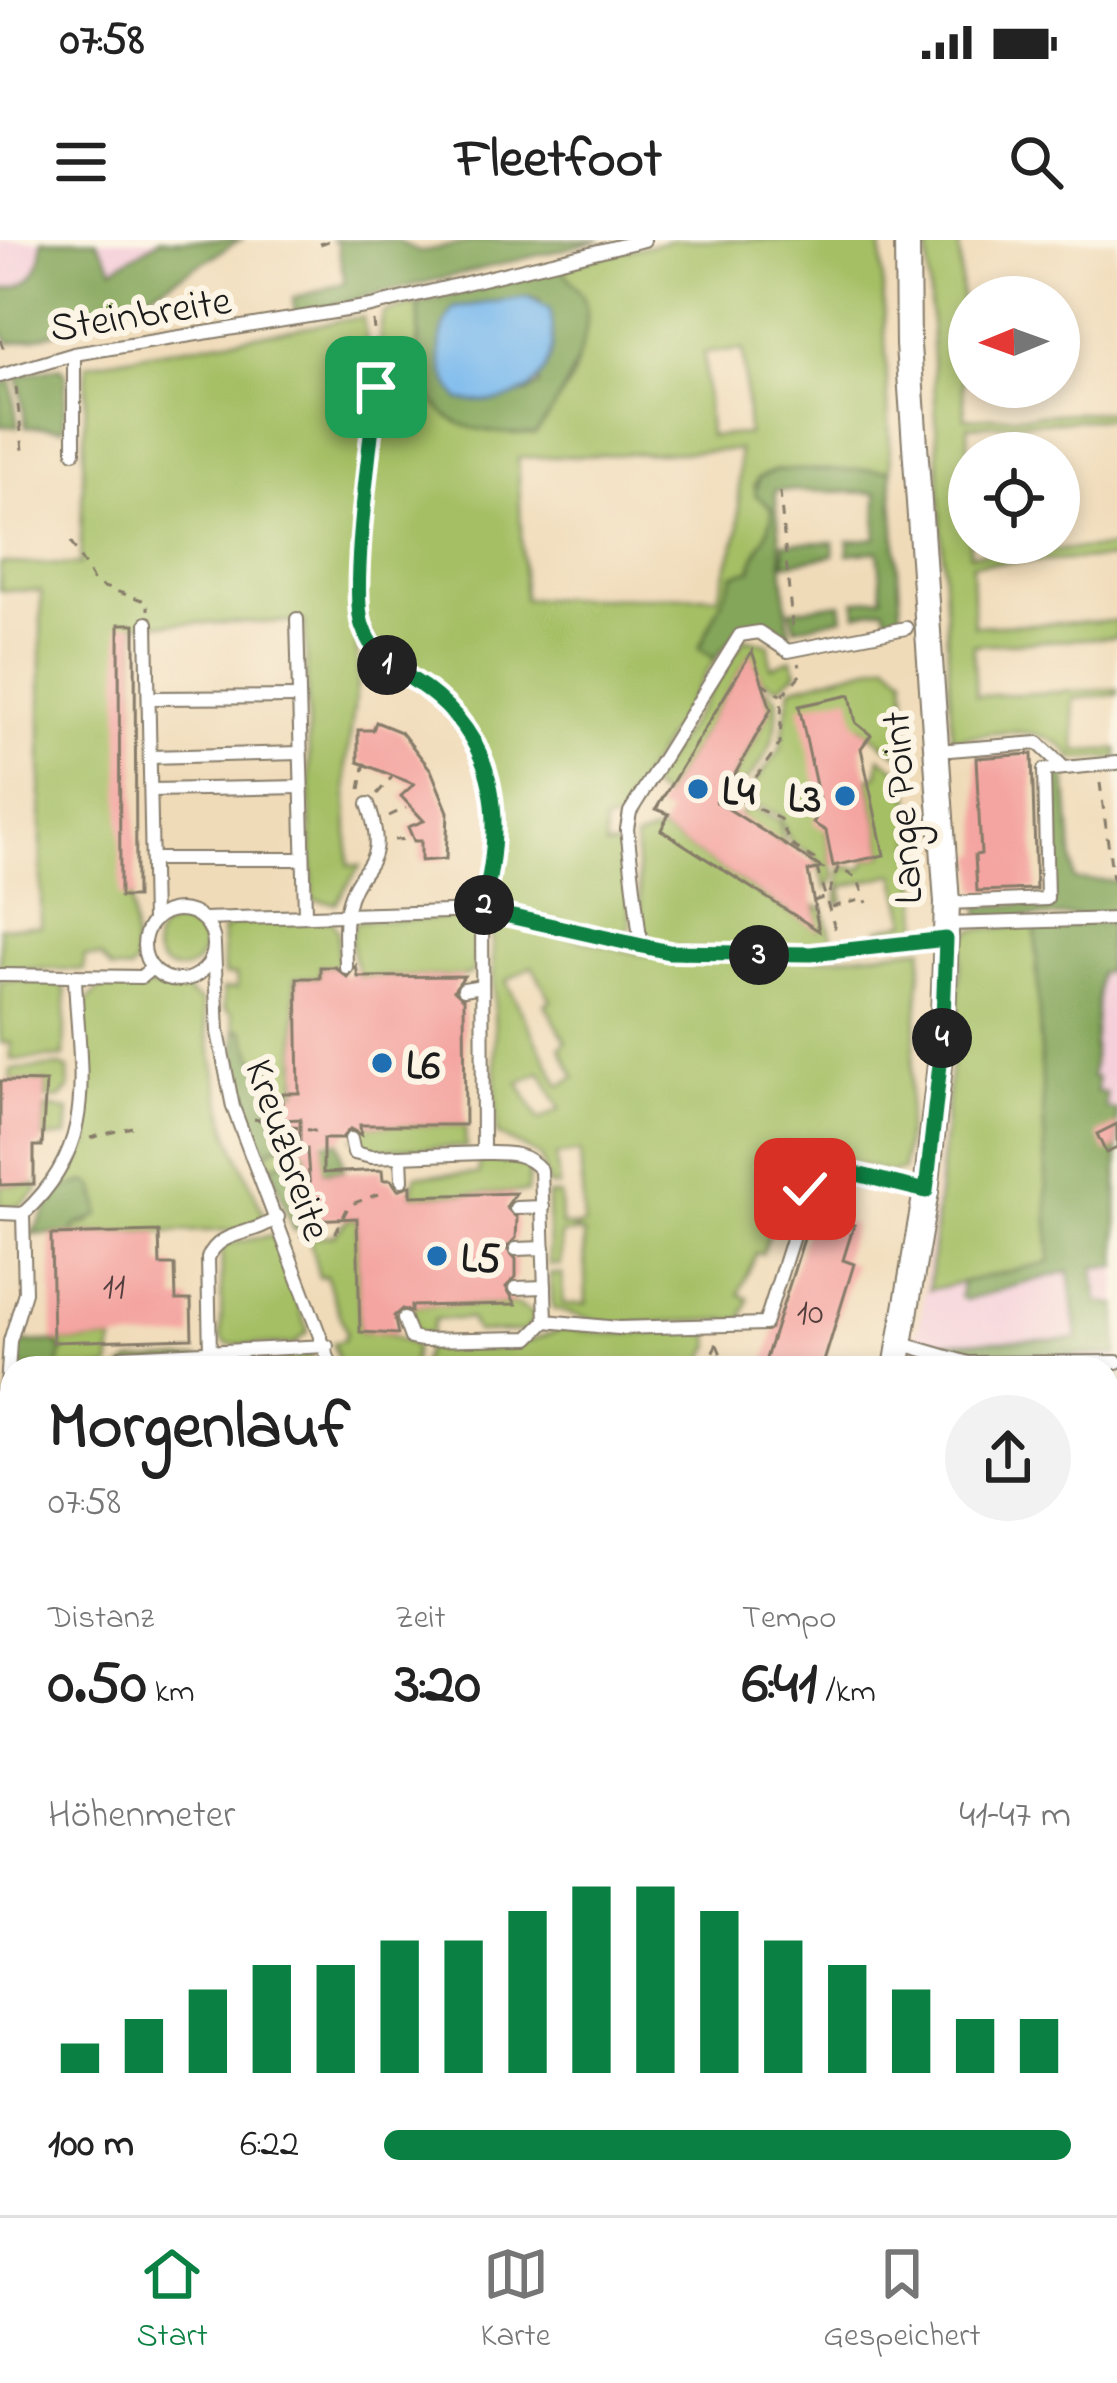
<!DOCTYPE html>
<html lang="de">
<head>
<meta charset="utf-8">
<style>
	:root { --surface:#fff; --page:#f2f2f2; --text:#222; --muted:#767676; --line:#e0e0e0; --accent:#0b8043 }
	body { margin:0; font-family:"Indie Flower",sans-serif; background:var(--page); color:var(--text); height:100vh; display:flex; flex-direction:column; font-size:45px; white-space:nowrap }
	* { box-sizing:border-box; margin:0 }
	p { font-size:39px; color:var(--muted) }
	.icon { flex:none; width:66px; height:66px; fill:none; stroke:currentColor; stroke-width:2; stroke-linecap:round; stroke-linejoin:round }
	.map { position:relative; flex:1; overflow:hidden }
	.drawer { position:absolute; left:0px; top:1116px; width:1119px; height:861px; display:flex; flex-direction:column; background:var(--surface); border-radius:36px 36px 0 0; box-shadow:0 6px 18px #0003 }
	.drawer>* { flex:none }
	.needle { width:78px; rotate:269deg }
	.tools { position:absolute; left:948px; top:36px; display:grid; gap:24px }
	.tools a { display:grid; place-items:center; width:132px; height:132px; border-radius:50%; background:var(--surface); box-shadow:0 6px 18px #0003; font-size:60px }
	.pin { position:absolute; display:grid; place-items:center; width:102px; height:102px; color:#fff; margin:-51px; border-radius:24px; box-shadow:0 6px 18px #0006 }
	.km { position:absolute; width:60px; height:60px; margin:-30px; border-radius:50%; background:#222; color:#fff; font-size:33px; line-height:60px; text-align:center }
	.round { display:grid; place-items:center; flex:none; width:126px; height:126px; border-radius:63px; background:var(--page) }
	.head { display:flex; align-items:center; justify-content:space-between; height:204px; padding:0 48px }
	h1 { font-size:66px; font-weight:700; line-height:90px }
	.figures { display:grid; grid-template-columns:repeat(3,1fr); gap:18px; height:204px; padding:12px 48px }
	.figures div { display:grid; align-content:center }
	.figures b { font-size:60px; font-weight:700 }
	.figures small { font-size:33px; font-weight:400 }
	.figures p { font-size:33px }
	.chart { height:336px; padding:24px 48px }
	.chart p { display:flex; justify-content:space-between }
	.chart svg { width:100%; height:216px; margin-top:12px; stroke:var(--accent); stroke-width:6 }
	ul { padding:0 48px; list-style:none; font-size:39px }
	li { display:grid; grid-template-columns:192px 144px 1fr; align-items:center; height:90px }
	li i { height:30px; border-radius:15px; background:var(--accent) }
	.status { display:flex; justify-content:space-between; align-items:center; height:84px; padding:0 60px; background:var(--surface); direction:ltr }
	.status svg { height:33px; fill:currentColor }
	header { display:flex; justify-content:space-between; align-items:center; height:156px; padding:0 48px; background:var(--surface); font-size:54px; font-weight:700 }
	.dock { display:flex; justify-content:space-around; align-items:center; height:168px; border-top:3px solid var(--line); background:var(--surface); font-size:33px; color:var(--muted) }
	.dock a { display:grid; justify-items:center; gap:6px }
	.dock .selected { color:var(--accent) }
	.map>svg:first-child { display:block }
</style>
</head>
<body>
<div class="status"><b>07:58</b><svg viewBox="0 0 49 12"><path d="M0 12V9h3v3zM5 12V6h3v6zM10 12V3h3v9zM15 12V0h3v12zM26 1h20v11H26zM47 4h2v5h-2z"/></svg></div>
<header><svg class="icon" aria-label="menu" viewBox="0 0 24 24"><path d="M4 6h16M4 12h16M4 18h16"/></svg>Fleetfoot<svg class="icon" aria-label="search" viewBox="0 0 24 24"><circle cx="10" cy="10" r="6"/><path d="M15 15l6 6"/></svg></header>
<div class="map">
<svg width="1117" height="1975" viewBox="0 0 1117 1975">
	<rect width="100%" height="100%" fill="#fcf5e5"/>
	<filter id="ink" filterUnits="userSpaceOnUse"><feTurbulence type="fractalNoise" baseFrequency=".00833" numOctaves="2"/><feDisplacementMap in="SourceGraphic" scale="24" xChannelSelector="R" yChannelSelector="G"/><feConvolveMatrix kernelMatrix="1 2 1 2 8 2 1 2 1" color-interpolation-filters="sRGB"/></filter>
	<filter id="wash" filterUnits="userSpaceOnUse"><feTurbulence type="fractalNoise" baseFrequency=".004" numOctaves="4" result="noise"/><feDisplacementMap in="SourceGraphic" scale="48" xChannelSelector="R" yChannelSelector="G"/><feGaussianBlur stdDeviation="2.7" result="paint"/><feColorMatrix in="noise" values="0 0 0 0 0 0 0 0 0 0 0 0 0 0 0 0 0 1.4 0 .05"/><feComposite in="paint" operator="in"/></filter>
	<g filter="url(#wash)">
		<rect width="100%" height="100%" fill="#f0dbb9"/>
		<g fill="#f5cfda">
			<path d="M0,0H206L0,104Z"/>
			<path d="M1117,683V1975H521L524,1965H1107V1128H907L922,1072L952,795L956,693Z"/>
			<path d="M12,1455V1965H469L465,1975H0V1460Z"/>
		</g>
		<g fill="#a5bf65" stroke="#606e40" stroke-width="3" fill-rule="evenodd">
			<path d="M673,0H881L891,230H777L758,238L754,246C759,254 770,265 772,271C777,283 754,314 751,330L734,335L699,408L715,419L628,560L621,580L604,583L606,607L623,606L631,686L617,697L488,665C505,588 506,505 435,454C400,429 375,418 362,375L380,93L383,73L419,64L417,108L545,182C552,166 564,155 571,141C587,110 578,53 560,26ZM743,110L748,194L709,196L704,113ZM739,210V290L718,356L524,359L518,218Z"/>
			<path d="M927,0H959L962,63H969V71L960,73L962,119L969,120V128L962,129L965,178L1117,171V178L968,186L970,314L1117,307V318L972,324L974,386L1117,381V397L973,405L976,456L1117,449V455L1073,459L1076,511L1117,509V518L1073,519C1048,479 990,494 952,499Z"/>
			<path d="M363,77L372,135L356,353L358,438L346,526L349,625L360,626L336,663L313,660L305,382L135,384L131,657L136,724L130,731L112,730L101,717L84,716V730L0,728V687L41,686V351L0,350V323L80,325L87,124Z"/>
			<path d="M745,398L769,404L771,427L792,419L797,432L779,447L761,439L751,413L663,558L648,547Z"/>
			<path d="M888,422L905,436L909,512L897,514L861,487L825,586L835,637L827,649L815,616L791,603L779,575L750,562L748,552L780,510L791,448Z"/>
			<path d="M763,446L777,458C780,497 767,521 739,548L731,543L771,469Z"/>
			<path d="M880,517L909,538L920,681L913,693L892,698L879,689L907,682L895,634L842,647L843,661L837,663L842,627L862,629L867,619L884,615L868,539L878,535Z"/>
			<path d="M749,566L779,582L785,606L739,577Z"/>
			<path d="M661,590L818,690L815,666L823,668L833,701C803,717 688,713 653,703L643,689L635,600Z"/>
			<path d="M459,678L475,691L474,731L464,736L358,737C358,720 342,700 358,681Z"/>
			<path d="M492,678L645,715L817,719L923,708L903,930L889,933L800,906L765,914L757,938L776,972L762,1014L756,1013L739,1054L749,1059L742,1079L609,1084L553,1069L550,1034H562L563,1064H586L584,993H578L577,986L584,985L580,912L556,916L559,946H549L540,916L497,894ZM532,726L551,760L545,764L566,802L560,807L575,837L560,846L506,741ZM541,832L560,869L539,880L519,843Z"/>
			<path d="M331,680L338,691V727H320V737L295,738L297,851H280L273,832L254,818L243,790H235L232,774L224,768L223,749L237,748L236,735H224L222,692L234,682Z"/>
			<circle cx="179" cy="706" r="24"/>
			<path d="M1035,685L1050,1022L929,1050L963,699L973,690Z"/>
			<path d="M0,740L52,741L66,750L64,817L11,820V803H0Z"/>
			<path d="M106,743L184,749L201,762L228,892L265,978L246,990L73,994L75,986L90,983L99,965L95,947L87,942L59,949L88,905L83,765Z"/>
			<path d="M60,826L68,829L69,849L61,858L46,859V842L10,841L11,830Z"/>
			<path d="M46,867L69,871L67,896L42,898Z"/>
			<path d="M360,885H465L466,907L364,909L354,898H360Z"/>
			<path d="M300,895V909L310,916L303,923L290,919L271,926L266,912Z"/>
			<path d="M517,920L530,929L527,952L411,956L416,935L479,934V921Z"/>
			<path d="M0,945H37V951L21,965L0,967Z"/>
			<path d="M548,955H560L561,986H574V993L561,994V1025H549Z"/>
			<path d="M357,978L360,1092L385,1093L415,1106L412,1128L340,1127L333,1103L344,1100L346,1092L326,1036L319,1037L309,998L334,995L349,979Z"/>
			<path d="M273,995L308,1091L293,1105L227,1104L221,1098L222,1005Z"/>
			<path d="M516,1064L535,1075L526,1091L476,1092L470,1079H435L430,1094H421L415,1091L411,1066Z"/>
			<path d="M565,1088L610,1094L700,1090L710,1095L712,1105L699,1128H420L427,1107L517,1105Z"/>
			<path d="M113,1100L110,1128H57L63,1110L53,1102Z"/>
			<path d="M296,1115L310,1116L319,1128H222L233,1118Z"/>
			<path d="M199,1118L206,1128H122L132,1121Z"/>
			<path d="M1117,1130V1287L1107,1131Z"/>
			<path d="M0,1279H5L12,1298V1339L0,1343Z"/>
			<path d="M1117,1779V1856L1107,1951V1784Z"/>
			<path d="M321,1965H450L446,1975H321Z"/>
			<path d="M525,1965H687V1975H538Z"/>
			<path d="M884,1965H1105L1104,1975H884Z"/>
		</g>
		<g fill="#84a65a" stroke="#50613b" stroke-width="3" fill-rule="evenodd">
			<path d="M42,0H97L113,28L160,0H240C164,46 100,88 10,103L0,88V49C30,49 42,29 42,0Z"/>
			<path d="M330,0H396L419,12L480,0H601L295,74L293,58L345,43L337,2Z"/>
			<path d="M560,26C567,36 577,46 583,57C600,91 557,169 535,194C432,196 415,161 419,64ZM528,57L540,59L539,146L527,153L460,160L454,68Z"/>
			<path d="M61,127L66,137L64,188L26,187L18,136Z"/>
			<path d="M11,139L18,187L0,186V146Z"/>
			<path d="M777,230H891L901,373L888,379L884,367L857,374L855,361L883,357L878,311L848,314V301L876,298L877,253L775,250L790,401L783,403L759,385L742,387L715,419L699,409L734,334L751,330C756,306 773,291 772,268L755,255L759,237Z"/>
			<path d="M833,302L834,315L785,324L784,303Z"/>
			<path d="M841,363L843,377L795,388L791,370Z"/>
			<path d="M1058,532L1066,533L1074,640L1117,641V675L981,677L978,667L1053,663L1049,538Z"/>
			<path d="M1110,683L1107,732L1099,733L1092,837L1097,838V852L1106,853V869L1117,870V1027H1094L1098,1062L1117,1064V1115L1032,1116L946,1108L940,1102L1077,1099L1069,1031L966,1060L960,1057L962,1042L1050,1022L1035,685Z"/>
			<path d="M235,790H243L254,818L273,832L290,874L291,896L266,912C238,870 238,838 235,790Z"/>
			<path d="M339,902L344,930L309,933L312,979L323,980L319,991L293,990L271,926L290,919L303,923L320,903Z"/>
			<path d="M87,942L95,947L100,975L75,986L73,994H32L59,949Z"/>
			<path d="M53,1102L63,1110L57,1128H16L17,1103Z"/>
			<path d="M12,1151V1201L2,1214L3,1223L0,1218V1172Z"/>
			<path d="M1117,1856V1975H1104L1107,1965Z"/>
		</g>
		<path fill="#7abaee" stroke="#4b6b85" stroke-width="3" d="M528,57L550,70C564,138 526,169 460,160C436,131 433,99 454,68Z"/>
		<g id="blocks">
			<g fill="#f4a5a1">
				<path d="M119,384H135L136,657H120Z"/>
				<path d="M752,411L771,469L719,563L822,628L808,631L819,691L661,590L669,574L656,569Z"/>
				<path d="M850,455L856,483L871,495L861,508L884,615L833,626L826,591L813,583L821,569L799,466Z"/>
				<path d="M376,482L401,492L431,530L448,572L446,619L421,621V601H414L408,587L424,581L401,556L414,544L358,522V490H373Z"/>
				<path d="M1032,514L1036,649L977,651L975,615L981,614L976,518Z"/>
				<path d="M356,726L358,737L464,736L454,750L464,759L465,885H360L361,895L350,889L341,899H323V933L382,930L383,940H391L398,950L411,945V956L516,953L506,967L517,978L516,998L506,1008L516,1019V1037L506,1047L516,1064L411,1066V1072L402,1069L394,1076L398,1094L360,1092L357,978L312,980L307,909H300V879L282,880V853H299L297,738H320V727H335L347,737Z"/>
				<path d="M0,841L46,842L42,906H34V944L0,945Z"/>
				<path d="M1117,884V908L1106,913L1097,894Z"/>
				<path d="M829,977L854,985L843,1020L854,1024L822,1128H763L809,983L826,988Z"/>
				<path d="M159,992L160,1025H175L176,1060H191L192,1098L53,1102L51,995Z"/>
			</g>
		</g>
	</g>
	<g filter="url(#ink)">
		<use href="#blocks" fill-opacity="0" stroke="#867c6a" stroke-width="3"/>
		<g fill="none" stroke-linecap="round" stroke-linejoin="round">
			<g stroke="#867c6a" stroke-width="16">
				<g id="service">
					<path d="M0,136L74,114L371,66L644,0"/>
					<path d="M74,212V114"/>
					<path d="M297,379L305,673"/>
					<path d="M147,383L153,681"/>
					<path d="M149,458L299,457"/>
					<path d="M937,511L1038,503L1061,525"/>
					<path d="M150,517L300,513"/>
					<path d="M151,550L301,547"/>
					<path d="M152,619H303"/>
					<path d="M947,663L1047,659L1044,530L1117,523"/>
					<circle cx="179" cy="705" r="35"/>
					<path d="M482,671L483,913C506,913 524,911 541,930L546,1081L618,1088L765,1084L815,927L926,951"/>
					<path d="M203,679L482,671L669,712L763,715L945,699"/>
					<path d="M947,684L1117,679"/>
					<path d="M214,705L218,792L233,867L332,1128"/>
					<path d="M641,707L627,589L630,572L740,395L759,392L788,411L906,388"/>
					<path d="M346,727C346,708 343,687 347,669C357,620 391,631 368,564"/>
					<path d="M0,735L141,737L152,728"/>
					<path d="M464,749L482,746"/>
					<path d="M351,899L354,913L371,917L483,913"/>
					<circle cx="787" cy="934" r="23"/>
					<path d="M401,916L402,940"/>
					<path d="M516,968L543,967"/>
					<path d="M0,973L23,974"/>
					<path d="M516,1009L544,1008"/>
					<path d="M516,1048L545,1047"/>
					<path d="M404,1079L411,1098L422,1100L529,1098L546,1081"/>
					<path d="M903,1104L968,1123L1117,1122"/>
					<path d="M210,1115L208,1018C220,989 252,997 278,977"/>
					<path d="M115,1128L123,1116L327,1106"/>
					<path d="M0,1159L7,1148L10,1101L25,1052L23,974C100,904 79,833 75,739"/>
					<path d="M0,1450L12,1445"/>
				</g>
			</g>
			<g stroke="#867c6a" stroke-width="28">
				<g id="minor">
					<path d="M896,1128L926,951L942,806L947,663L908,105L907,0"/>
					<path d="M489,1975L493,1965"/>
				</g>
			</g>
			<g stroke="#867c6a" stroke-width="3" stroke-dasharray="9 9" stroke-linecap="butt">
				<path d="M320,4L332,0"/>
				<path d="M373,81C381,150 370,222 364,291C362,319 354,354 361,382C370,417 395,428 422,446C495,498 507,575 486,657"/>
				<path d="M0,100L6,115"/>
				<path d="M16,147L23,210"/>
				<path d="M780,252L793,396"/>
				<path d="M71,302L95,344L148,362V370"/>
				<path d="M762,443L781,455"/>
				<path d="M1100,543L1113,640"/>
				<path d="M360,549L366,516"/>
				<path d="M377,554L392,537"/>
				<path d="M741,561L780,579L790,604L814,619L836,692"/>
				<path d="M714,562L739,561L780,504L782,456L801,434L798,423"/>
				<path d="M389,576L406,568"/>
				<path d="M394,600L409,599"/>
				<path d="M814,661L828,656L838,628L857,638L867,663"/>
				<path d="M832,667L864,659"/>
				<path d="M254,879L319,892"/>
				<path d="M90,898L132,887"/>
				<path d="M299,996L336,992L349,965L378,954"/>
				<path d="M717,1105L727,1128"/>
				<path d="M705,1128L717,1103"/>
				<path d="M0,1221L12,1243"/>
				<path d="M0,1278L6,1276"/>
				<path d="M1107,1490L1117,1489"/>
				<path d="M1107,1780L1117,1776"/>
				<path d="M0,1843H12"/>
				<path d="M404,1965L406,1975"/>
				<path d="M397,1972L398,1965"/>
				<path d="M325,1975V1965"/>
				<path d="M385,1975L389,1965"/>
				<path d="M424,1975V1965"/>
				<path d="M691,1975V1965"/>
			</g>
			<use href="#service" stroke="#fff" stroke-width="12"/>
			<use href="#minor" stroke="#fff" stroke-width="24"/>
		</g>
	</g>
	<g fill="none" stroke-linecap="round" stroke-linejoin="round" filter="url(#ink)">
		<g stroke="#fff" stroke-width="24">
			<path id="route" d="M376,147C372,196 350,347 362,385C373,419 398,429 425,448C502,505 504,585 482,670L669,712L811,714L946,699L942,806L926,951L820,925L805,949"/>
		</g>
		<use href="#route" stroke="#0b8043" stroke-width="15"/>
	</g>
	<g fill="#1f6fb2" stroke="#fcf5e5" stroke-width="4.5">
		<circle cx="698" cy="549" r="12"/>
		<circle cx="845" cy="556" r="12"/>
		<circle cx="382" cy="823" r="12"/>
		<circle cx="437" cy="1016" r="12"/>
	</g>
	<g text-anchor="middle" stroke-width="12" stroke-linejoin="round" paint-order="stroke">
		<g font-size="36" fill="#523e3d">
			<text x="114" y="1057">11</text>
			<text x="810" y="1083">10</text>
		</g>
		<g font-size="42" fill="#1c1c1c" stroke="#fcf5e5">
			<text transform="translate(140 72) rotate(-9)" y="15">Steinbreite</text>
			<text transform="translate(900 568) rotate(-94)" y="15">Lange Point</text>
			<text transform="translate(290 909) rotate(71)" y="15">Kreuzbreite</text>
		</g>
		<g font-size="42" font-weight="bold" fill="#1c1c1c" stroke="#fcf5e5" text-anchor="start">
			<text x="722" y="564">L4</text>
			<text x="821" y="571" text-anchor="end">L3</text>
			<text x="406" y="838">L6</text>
			<text x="461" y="1031">L5</text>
		</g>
	</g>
</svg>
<div class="tools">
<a><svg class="needle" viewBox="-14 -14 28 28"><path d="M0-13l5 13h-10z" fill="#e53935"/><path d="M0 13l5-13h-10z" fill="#767676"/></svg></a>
<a><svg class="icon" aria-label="locate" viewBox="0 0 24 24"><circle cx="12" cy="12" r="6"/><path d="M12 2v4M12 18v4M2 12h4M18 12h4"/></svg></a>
</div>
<div class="pin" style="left:376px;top:147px;background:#1e9e55"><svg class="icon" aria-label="arrive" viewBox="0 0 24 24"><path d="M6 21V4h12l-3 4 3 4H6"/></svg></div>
<div class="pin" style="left:805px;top:949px;background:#d93025"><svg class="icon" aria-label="check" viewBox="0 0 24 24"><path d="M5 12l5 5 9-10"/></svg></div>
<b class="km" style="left:387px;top:425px">1</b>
<b class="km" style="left:484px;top:665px">2</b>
<b class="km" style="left:759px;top:715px">3</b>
<b class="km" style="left:942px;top:798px">4</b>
<section class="drawer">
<div class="head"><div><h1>Morgenlauf</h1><p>07:58</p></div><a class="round"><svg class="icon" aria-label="share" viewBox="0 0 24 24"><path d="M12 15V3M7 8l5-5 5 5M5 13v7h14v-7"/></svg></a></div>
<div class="figures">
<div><p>Distanz</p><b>0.50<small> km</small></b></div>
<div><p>Zeit</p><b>3:20</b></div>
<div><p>Tempo</p><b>6:41<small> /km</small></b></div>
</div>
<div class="chart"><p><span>Höhenmeter</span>41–47 m</p>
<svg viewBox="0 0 160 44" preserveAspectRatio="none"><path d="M5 44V38M15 44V33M25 44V27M35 44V22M45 44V22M55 44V17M65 44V17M75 44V11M85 44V6M95 44V6M105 44V11M115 44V17M125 44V22M135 44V27M145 44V33M155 44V33"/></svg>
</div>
<ul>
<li><b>100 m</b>6:22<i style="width:100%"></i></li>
</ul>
</section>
</div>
<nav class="dock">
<a class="selected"><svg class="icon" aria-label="home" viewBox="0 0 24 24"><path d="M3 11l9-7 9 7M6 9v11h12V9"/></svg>Start</a>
<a><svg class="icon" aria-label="map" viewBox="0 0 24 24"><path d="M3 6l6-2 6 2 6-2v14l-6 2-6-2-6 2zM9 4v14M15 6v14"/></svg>Karte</a>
<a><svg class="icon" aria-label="saved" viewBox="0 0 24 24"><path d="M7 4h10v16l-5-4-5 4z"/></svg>Gespeichert</a>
</nav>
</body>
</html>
